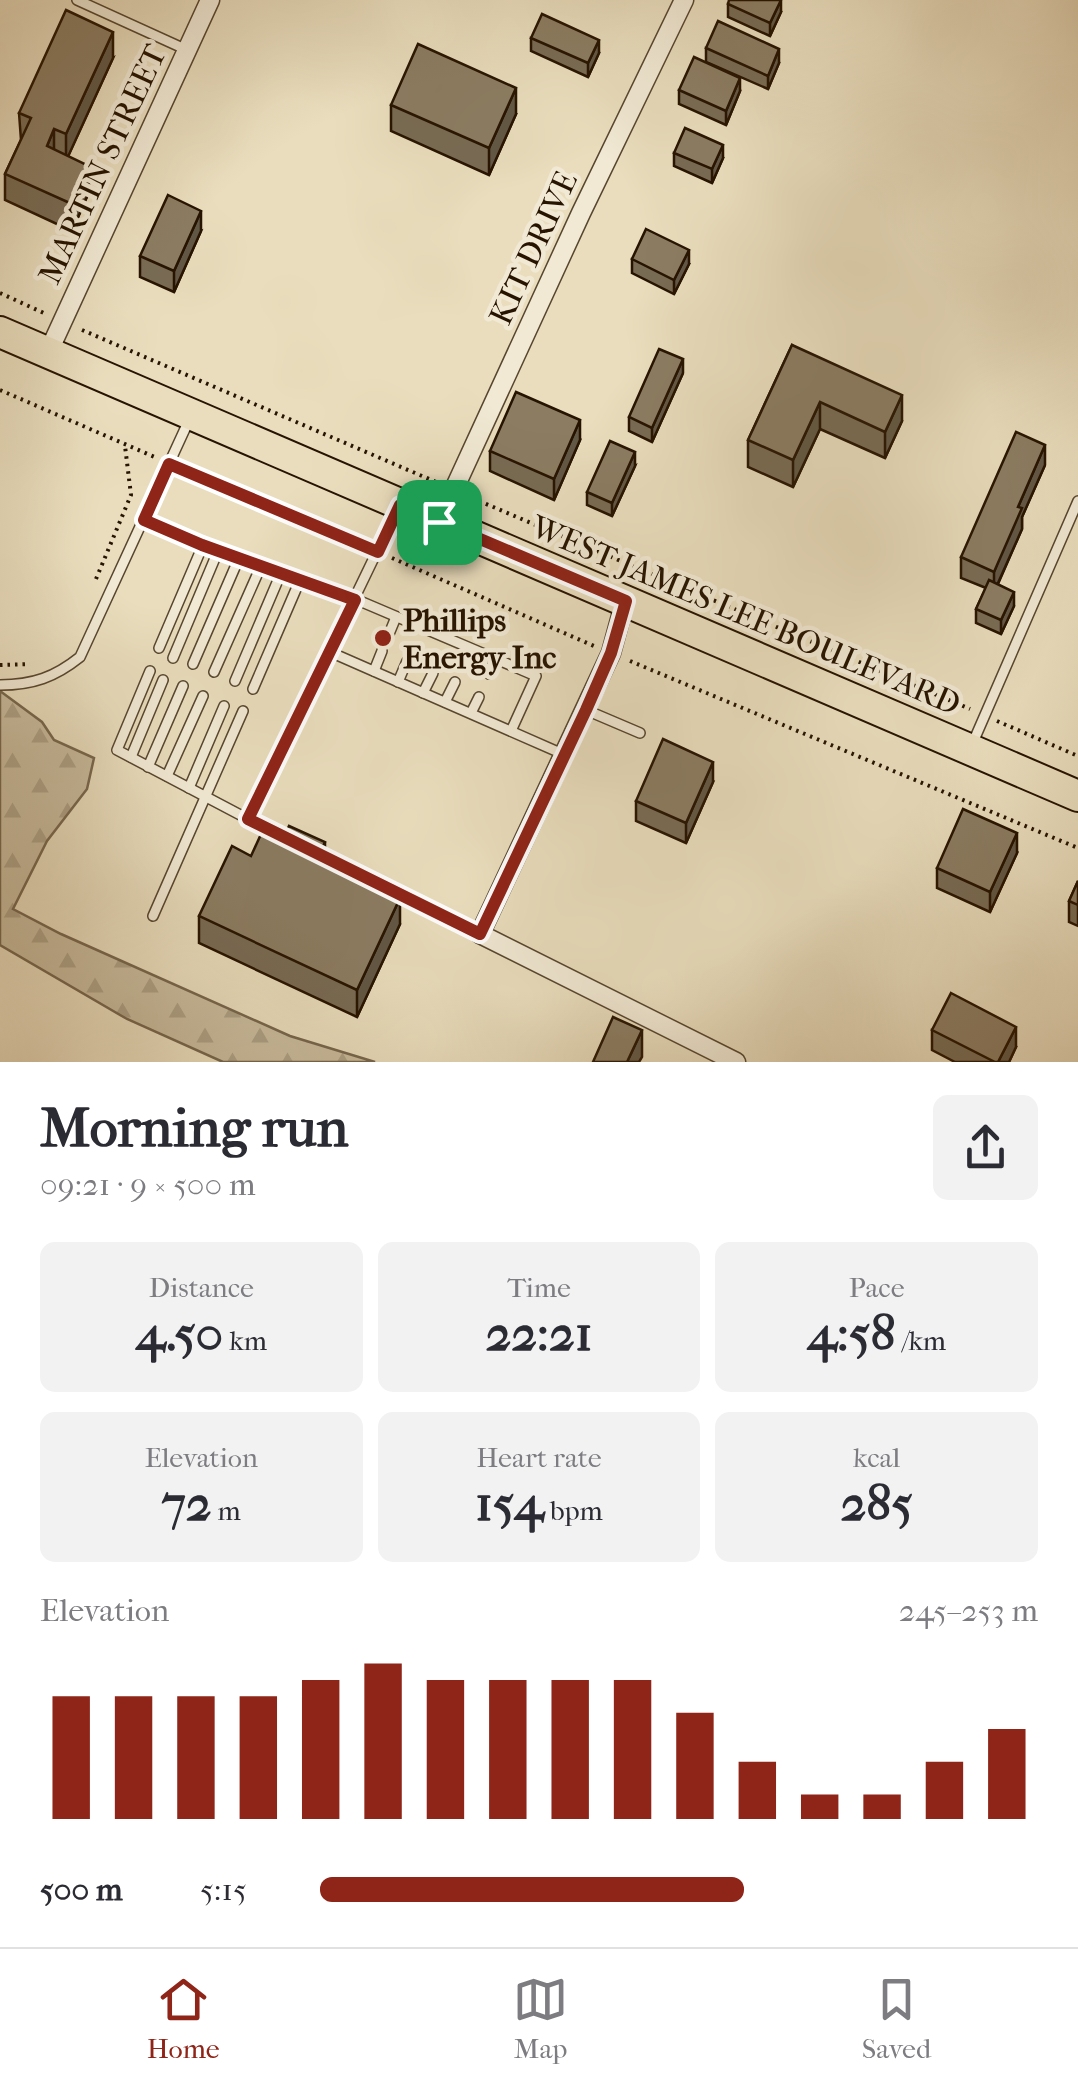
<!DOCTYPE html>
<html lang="en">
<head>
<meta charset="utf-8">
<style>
	:root { --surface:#fff; --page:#f2f2f3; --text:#2b2b33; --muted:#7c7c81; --line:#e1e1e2; --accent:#8f2418 }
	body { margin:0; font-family:"IM FELL French Canon",serif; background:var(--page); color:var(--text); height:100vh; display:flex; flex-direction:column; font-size:38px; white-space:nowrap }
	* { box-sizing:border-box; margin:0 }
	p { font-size:32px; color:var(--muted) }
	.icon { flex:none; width:55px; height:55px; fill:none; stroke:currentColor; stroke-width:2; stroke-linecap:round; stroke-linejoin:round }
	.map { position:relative; height:1062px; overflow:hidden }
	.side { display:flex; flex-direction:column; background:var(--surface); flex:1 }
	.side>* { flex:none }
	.pin { position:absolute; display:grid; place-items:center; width:85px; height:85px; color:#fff; margin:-42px; border-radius:20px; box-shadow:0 5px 15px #0006 }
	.round { display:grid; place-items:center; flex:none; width:105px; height:105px; border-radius:15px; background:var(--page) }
	.head { display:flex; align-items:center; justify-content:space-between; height:170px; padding:0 40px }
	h1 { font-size:55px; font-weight:700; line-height:75px }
	.figures { display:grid; grid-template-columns:repeat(3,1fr); gap:15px; height:170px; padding:10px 40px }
	.figures div { display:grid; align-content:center; border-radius:15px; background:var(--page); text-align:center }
	.figures b { font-size:50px; font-weight:700 }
	.figures small { font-size:28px; font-weight:400 }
	.figures p { font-size:28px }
	.chart { height:280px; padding:20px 40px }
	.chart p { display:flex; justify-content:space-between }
	.chart svg { width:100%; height:180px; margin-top:10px; stroke:var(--accent); stroke-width:6 }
	ul { padding:0 40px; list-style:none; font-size:32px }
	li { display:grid; grid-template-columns:160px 120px 1fr; align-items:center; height:75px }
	li i { height:25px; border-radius:12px; background:var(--accent) }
	.menu { display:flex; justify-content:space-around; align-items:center; height:140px; border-top:2px solid var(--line); background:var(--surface); font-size:28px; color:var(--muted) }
	.menu a { display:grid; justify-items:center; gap:5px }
	.menu .current { color:var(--accent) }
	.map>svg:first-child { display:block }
</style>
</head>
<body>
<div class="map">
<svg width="1078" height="1062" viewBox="0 0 1078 1062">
	<defs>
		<pattern id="forest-firs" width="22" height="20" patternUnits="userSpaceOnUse" patternTransform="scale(2.5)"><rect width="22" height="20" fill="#c8bb9d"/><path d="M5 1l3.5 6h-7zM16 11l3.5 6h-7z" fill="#aca085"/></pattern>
	</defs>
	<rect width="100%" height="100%" fill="#e9ddbd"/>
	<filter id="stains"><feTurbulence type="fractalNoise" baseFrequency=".002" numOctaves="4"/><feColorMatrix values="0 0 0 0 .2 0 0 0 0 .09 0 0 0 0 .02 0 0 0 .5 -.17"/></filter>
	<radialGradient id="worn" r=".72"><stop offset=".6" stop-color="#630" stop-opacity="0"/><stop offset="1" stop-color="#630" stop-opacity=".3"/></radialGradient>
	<path fill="url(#forest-firs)" stroke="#77674e" stroke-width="2.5" d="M0,691L42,722L54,740L94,758L87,789L47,841L13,909L61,934L290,1036L375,1062H223L127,1019L0,945Z"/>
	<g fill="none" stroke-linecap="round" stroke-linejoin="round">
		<g stroke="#57462f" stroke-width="12">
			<g id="service">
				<path d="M77,0L187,50"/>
				<path d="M144,520L203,545L159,648"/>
				<path d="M203,545L355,599L536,676L511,731"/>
				<path d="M389,634L396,617"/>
				<path d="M330,652L565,755"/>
				<path d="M173,658L218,551"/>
				<path d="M193,664L239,558"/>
				<path d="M150,671L117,750L248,819"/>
				<path d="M374,671L382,651"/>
				<path d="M214,672L261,566"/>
				<path d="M489,674L496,659"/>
				<path d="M235,681L281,573"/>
				<path d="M398,682L407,661"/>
				<path d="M0,685C33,685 55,677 80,657L190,418"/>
				<path d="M253,689L300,580"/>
				<path d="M423,693L433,673"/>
				<path d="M445,702L455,682"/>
				<path d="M586,710L640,733"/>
				<path d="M471,713L479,697"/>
				<path d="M971,747L1078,501"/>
				<path d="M131,757L163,680"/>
				<path d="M148,767L183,686"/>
				<path d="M167,776L203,696"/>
				<path d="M189,788L224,706"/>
				<path d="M294,842L248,819L397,510"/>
				<path d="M317,853L480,934"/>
				<path d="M153,916L243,711"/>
			</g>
		</g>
		<g stroke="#57462f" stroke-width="21">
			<g id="minor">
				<path d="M48,353L210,0"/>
				<path d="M439,522L581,213L684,0"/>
				<path d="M625,601L611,653L480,934L736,1062"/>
			</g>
		</g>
		<g stroke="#261300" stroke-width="34">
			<path id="primary" d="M0,332L1078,796"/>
		</g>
		<g stroke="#261300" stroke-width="4" stroke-dasharray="2.5 5" stroke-linecap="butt">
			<path d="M0,293L46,314"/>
			<path d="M82,330L436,482"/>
			<path d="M0,390L157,458"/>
			<path d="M185,469L365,546"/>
			<path d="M472,498L970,709"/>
			<path d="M392,558L594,646"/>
			<path d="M96,579L131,495L125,446"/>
			<path d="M630,661L1078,848"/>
			<path d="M0,665L30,664"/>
			<path d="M997,721L1078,756"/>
		</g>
		<use href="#service" stroke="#f1e9d4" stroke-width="9"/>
		<use href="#minor" stroke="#f1e9d4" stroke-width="18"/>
		<use href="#primary" stroke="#e9ddbd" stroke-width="30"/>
	</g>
	<g fill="#786b54" stroke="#261300" stroke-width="2.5">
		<path d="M728,4L781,12L770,36L728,17Z"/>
		<path d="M531,38L599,53L588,77L531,51Z"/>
		<path d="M706,48L779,63L768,89L706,62Z"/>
		<path d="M113,58L68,156L89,192L72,231L5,200V174L21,140L19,113Z"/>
		<path d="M679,90L740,91L726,125L679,104Z"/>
		<path d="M391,105L516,114L489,175L391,131Z"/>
		<path d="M674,153L723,158L712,183L674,166Z"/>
		<path d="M201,231L174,292L140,277V256Z"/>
		<path d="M632,259L689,264L674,294L632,273Z"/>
		<path d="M792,345L902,421L885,458L820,429L793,487L748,467V440Z"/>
		<path d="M683,373L652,442L629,431V417Z"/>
		<path d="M580,440L554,500L490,471V451Z"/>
		<path d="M1045,465L1022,517V529L998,584L1014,606L1001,634L976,623V609L986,588L961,578V557Z"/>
		<path d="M635,466L612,516L587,505V492Z"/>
		<path d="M713,782L686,843L636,821V801Z"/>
		<path d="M1017,853L990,912L937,888V868Z"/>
		<path d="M251,856L325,862L400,924L357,1017L199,943V916Z"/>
		<path d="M1078,881V926L1069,922V901Z"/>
		<path d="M932,1030L1016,1047L1009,1062H955L932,1050Z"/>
	</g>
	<g fill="#615745" stroke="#261300" stroke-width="2.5">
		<path d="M781,0V12L770,36V23Z"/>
		<path d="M113,32V58L66,161V134Z"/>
		<path d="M599,40V53L588,77V63Z"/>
		<path d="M779,49V63L768,89V76Z"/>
		<path d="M740,78V91L726,125V111Z"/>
		<path d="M516,88V114L489,175V148Z"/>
		<path d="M54,129V156L47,146Z"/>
		<path d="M723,145V158L712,183V169Z"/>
		<path d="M89,166V192L72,231V204Z"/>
		<path d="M201,211V231L174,292V271Z"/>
		<path d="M689,250V264L674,294V280Z"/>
		<path d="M683,359V373L652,442V428Z"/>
		<path d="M902,395V421L885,458V432Z"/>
		<path d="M820,402V429L793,487V460Z"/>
		<path d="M580,420V440L554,500V479Z"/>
		<path d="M1045,445V465L1022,517V529L994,592V572L1018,507Z"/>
		<path d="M635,452V466L612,516V503Z"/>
		<path d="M1014,592V606L1001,634V620Z"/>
		<path d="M713,762V782L686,843V823Z"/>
		<path d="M1017,833V853L990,912V892Z"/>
		<path d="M325,842V869L317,859Z"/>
		<path d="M400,898V924L357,1017V990Z"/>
		<path d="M1016,1027V1047L1009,1062H998Z"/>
		<path d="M642,1030V1057L639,1062H627Z"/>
	</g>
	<g fill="#8b7c62" stroke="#261300" stroke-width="2.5">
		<path d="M729,0H781L770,23L728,4Z"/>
		<path d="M66,10L113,32L66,134L54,129L47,146L89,166L72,204L5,174L31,118L19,113Z"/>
		<path d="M542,14L599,40L588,63L531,38Z"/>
		<path d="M718,21L779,49L768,76L706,48Z"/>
		<path d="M418,44L516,88L489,148L391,105Z"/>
		<path d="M694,57L740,78L726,111L679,90Z"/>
		<path d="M685,128L723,145L712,169L674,153Z"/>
		<path d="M168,195L201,211L174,271L140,256Z"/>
		<path d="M646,229L689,250L674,280L632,259Z"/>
		<path d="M792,345L902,395L885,432L820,402L793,460L748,440Z"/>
		<path d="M659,349L683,359L652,428L629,417Z"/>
		<path d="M516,392L580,420L554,479L490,451Z"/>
		<path d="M1016,432L1045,445L1018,507L1022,508L994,572L961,557Z"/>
		<path d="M610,441L635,452L612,503L587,492Z"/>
		<path d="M989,580L1014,592L1001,620L976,609Z"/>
		<path d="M663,739L713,762L686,823L636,801Z"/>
		<path d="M963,809L1017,833L990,892L937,868Z"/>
		<path d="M289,826L325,842L317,859L400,898L357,990L199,916L232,846L251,856L262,832L282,841Z"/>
		<path d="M1078,881V905L1069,901Z"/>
		<path d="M951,993L1016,1027L998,1062H995L932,1030Z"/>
		<path d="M613,1017L642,1030L627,1062H593Z"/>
	</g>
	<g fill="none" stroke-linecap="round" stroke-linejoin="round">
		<g stroke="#fff" stroke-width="20">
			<path id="route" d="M169,464L378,552L400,505L626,601L611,653L586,710L480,934L248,819L355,600L202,545L144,520Z"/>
		</g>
		<use href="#route" stroke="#8f2418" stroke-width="12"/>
	</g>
	<circle fill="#8f2418" stroke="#f1e9d4" stroke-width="4" cx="383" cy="638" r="10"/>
	<g text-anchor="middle" stroke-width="9" stroke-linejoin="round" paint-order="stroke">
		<g font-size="32" fill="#261300" stroke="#f1e9d4">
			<text transform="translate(102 164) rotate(-65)" y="11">MARTIN STREET</text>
			<text transform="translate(533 248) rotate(-65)" y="11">KIT DRIVE</text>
			<text transform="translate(746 615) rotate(23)" y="11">WEST JAMES LEE BOULEVARD</text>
		</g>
		<g font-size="32" font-weight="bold" fill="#261300" stroke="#f1e9d4" text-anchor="start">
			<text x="403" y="631">Phillips<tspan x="403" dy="37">Energy Inc</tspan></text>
		</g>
	</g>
	<rect width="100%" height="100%" filter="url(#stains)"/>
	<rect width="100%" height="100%" fill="url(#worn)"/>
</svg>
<div class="pin" style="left:439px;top:522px;background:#1e9e55"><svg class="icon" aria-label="arrive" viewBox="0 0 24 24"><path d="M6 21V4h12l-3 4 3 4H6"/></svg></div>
</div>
<section class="side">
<div class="head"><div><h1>Morning run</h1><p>09:21 · 9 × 500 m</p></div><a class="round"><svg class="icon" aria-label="share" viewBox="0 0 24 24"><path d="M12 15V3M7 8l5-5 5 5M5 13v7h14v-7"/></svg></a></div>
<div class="figures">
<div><p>Distance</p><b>4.50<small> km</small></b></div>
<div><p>Time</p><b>22:21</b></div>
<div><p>Pace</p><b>4:58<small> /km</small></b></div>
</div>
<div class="figures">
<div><p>Elevation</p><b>72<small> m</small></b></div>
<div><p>Heart rate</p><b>154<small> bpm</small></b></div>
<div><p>kcal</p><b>285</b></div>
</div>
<div class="chart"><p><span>Elevation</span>245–253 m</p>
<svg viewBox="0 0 160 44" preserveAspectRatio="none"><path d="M5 44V14M15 44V14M25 44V14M35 44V14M45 44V10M55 44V6M65 44V10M75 44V10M85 44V10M95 44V10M105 44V18M115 44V30M125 44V38M135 44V38M145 44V30M155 44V22"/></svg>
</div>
<ul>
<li><b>500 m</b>5:15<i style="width:59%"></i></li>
</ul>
</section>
<nav class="menu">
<a class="current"><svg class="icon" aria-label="home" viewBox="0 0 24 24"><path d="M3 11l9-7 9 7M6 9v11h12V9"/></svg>Home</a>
<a><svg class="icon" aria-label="map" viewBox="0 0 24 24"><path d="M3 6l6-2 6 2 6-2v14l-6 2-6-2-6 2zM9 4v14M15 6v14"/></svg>Map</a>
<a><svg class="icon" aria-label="saved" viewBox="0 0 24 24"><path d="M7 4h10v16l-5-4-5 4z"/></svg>Saved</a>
</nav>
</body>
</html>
